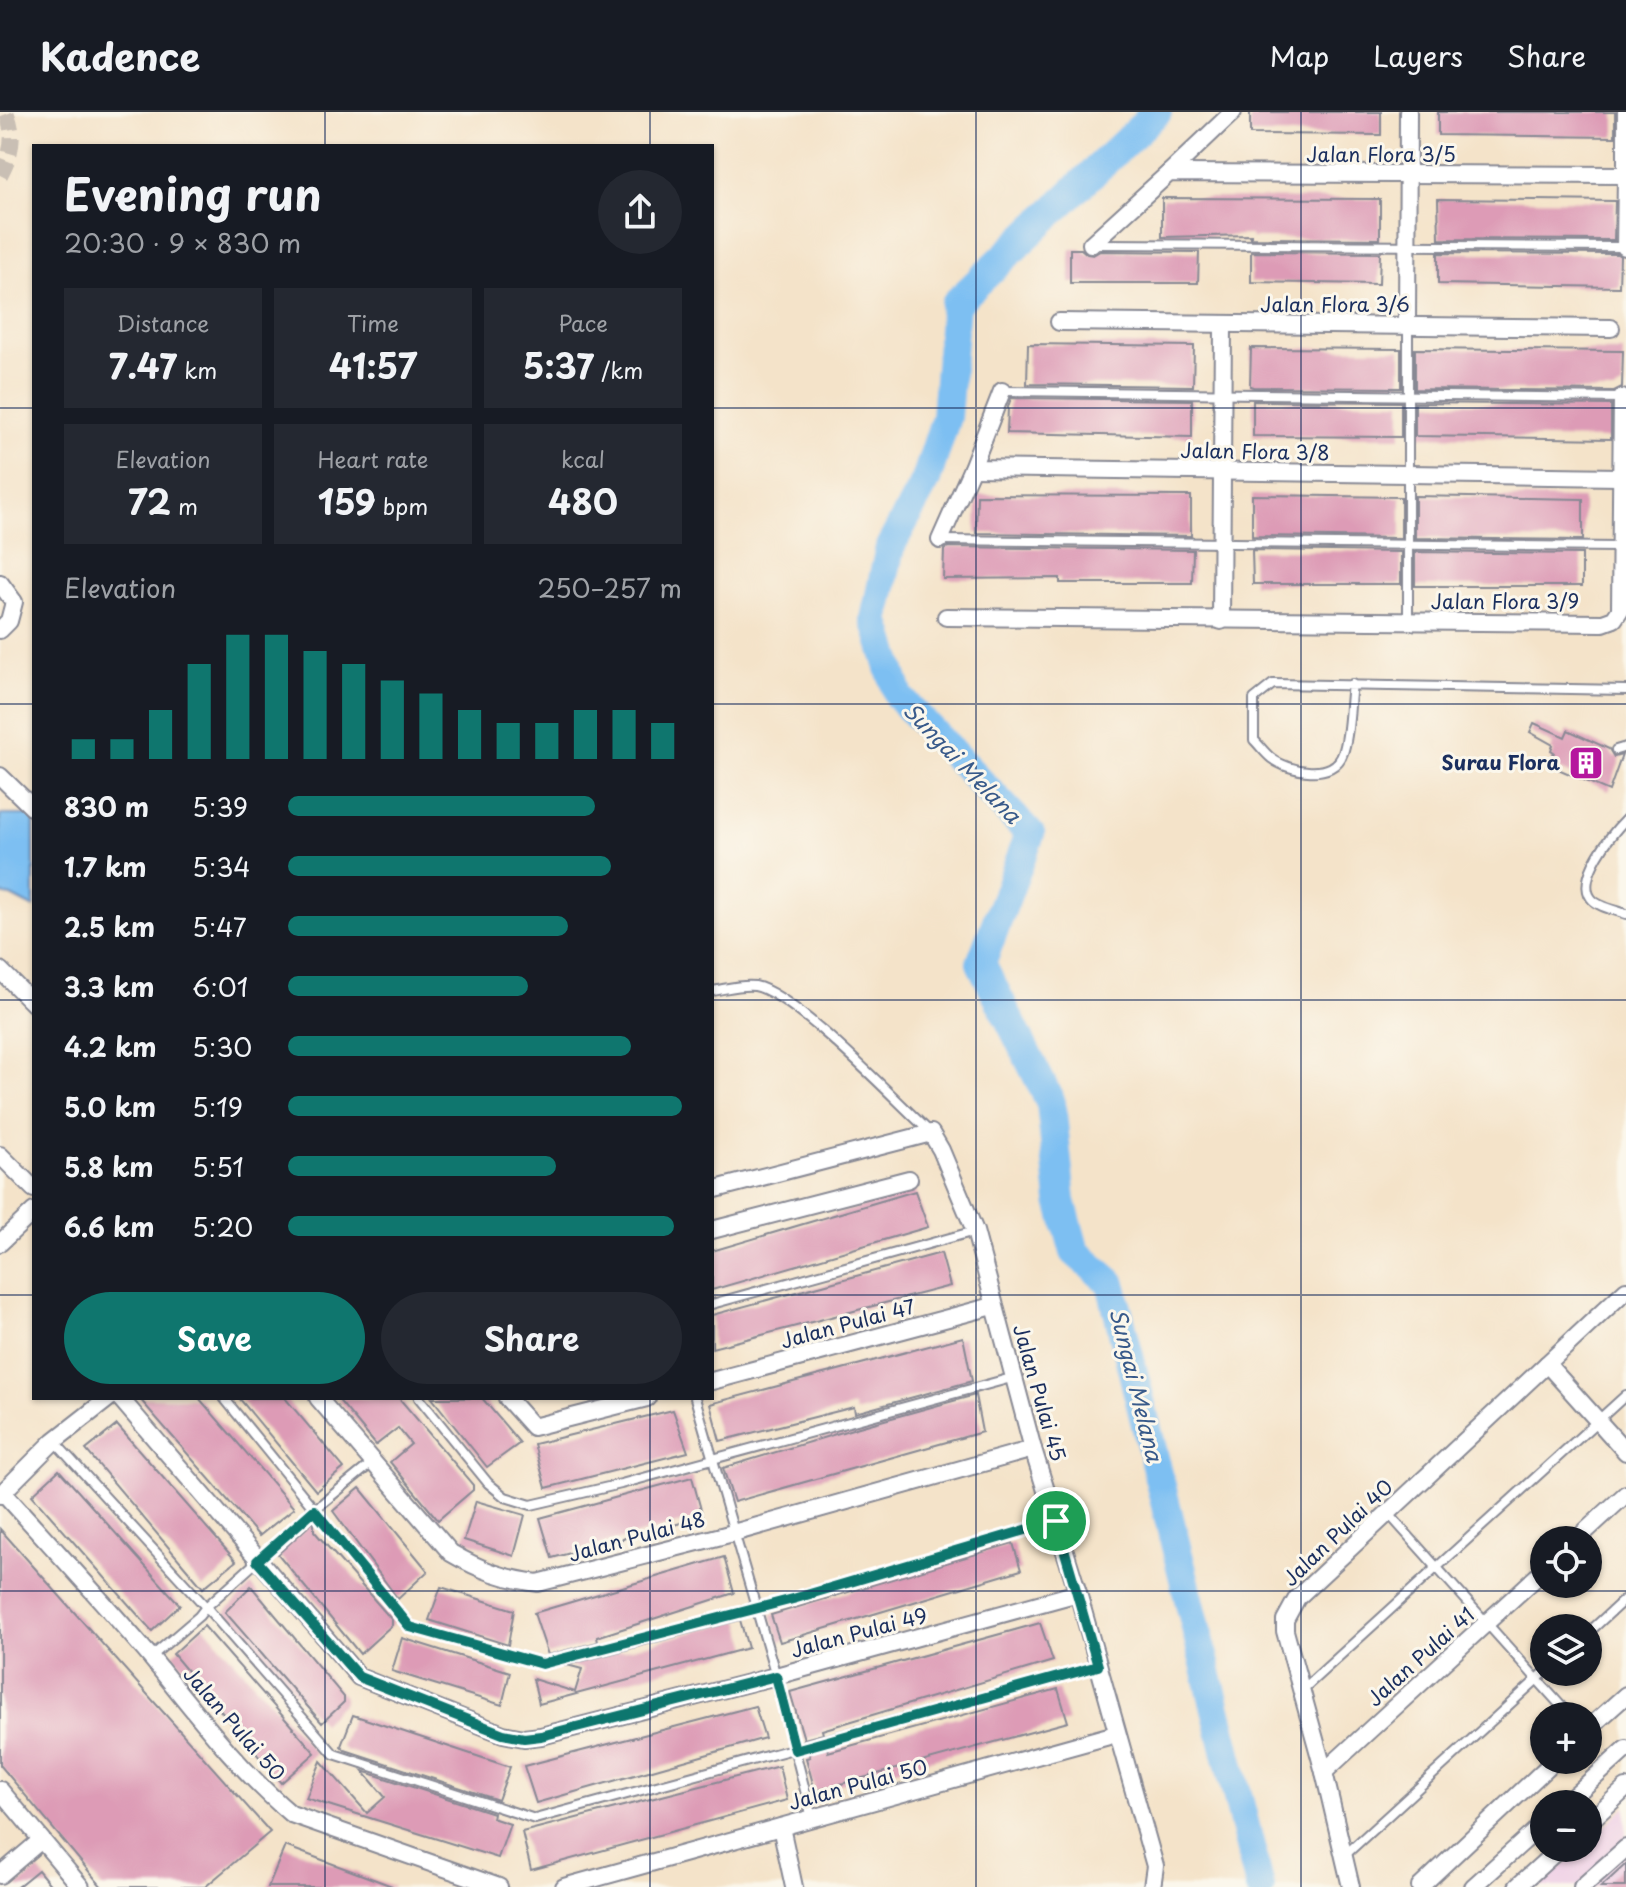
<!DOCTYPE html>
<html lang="en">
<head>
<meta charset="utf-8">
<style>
	:root { --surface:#171b24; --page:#242831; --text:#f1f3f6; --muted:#9ea1a6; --line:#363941; --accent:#0f766e }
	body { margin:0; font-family:"Playpen Sans",sans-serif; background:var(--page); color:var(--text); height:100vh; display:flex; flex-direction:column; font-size:30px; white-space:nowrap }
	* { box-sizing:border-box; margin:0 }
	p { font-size:26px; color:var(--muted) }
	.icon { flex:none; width:44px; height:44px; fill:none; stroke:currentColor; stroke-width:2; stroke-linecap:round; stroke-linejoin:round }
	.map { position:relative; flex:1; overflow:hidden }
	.panel { position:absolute; left:32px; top:32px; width:682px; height:1256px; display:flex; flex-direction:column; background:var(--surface); border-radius:0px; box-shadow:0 2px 6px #0004 }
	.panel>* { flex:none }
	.tools { position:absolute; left:1530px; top:1414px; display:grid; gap:16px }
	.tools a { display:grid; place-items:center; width:72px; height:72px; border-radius:50%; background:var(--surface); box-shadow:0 2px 6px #0004; font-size:40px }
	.pin { position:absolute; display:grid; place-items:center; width:68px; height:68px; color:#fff; margin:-34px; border:4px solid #fff; border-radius:50%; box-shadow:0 2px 8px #0007 }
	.round { display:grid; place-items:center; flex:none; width:84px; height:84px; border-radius:42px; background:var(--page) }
	.overview { display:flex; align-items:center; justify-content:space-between; height:136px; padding:0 32px }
	h1 { font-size:44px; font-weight:700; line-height:60px }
	.figures { display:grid; grid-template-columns:repeat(3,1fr); gap:12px; height:136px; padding:8px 32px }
	.figures div { display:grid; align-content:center; border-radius:0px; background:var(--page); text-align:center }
	.figures b { font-size:34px; font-weight:700 }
	.figures small { font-size:22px; font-weight:400 }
	.figures p { font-size:22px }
	.chart { height:224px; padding:16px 32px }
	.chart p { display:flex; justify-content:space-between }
	.chart svg { width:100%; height:144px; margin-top:8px; stroke:var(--accent); stroke-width:6 }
	.primary-button { display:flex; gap:16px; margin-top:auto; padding:16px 32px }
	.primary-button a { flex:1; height:92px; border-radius:48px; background:var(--accent); color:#fff; font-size:32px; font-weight:700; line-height:92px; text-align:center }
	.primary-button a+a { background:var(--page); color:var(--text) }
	ul { padding:0 32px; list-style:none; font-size:26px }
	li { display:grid; grid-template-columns:128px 96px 1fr; align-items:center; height:60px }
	li i { height:20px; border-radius:10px; background:var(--accent) }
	header { display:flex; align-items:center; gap:48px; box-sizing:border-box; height:112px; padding:0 40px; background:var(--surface); border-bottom:2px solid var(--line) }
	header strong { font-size:38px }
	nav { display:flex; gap:44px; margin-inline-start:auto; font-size:28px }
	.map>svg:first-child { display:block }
</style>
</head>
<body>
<header>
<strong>Kadence</strong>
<nav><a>Map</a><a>Layers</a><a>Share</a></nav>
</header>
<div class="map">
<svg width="1626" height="1775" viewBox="0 0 1626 1775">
	<rect width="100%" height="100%" fill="#fbf7ec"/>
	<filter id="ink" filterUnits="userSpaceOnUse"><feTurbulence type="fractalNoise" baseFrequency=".0125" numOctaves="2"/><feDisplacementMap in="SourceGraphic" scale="16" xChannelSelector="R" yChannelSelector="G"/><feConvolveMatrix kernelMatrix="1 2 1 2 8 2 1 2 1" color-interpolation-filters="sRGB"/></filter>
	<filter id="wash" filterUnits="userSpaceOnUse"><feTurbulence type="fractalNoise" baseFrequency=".006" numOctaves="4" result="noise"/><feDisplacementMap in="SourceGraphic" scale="32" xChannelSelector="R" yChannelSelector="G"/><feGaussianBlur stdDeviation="1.8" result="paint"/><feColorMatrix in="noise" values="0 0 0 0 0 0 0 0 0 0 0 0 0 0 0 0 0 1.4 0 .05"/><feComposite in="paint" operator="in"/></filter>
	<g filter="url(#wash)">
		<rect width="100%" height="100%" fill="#f4e3c9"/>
		<path fill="#efd0e6" d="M1626,1694V1775H1540L1581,1736H1588V1729Z"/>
		<path fill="#7dbff2" stroke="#4c77a8" stroke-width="2" d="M0,703H34V796L11,784L0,782Z"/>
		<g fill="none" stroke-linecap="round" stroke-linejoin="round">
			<path stroke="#7dbff2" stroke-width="30" d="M1157,0L955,192L946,305L926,368L890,435L875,507L899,585L1030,722L981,851L1051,991L1061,1089L1075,1140L1111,1171L1260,1775"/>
		</g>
		<g id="blocks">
			<g fill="#dd9bb6">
				<path d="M1250,0H1381V23L1250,22Z"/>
				<path d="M1438,0H1615V25L1438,23Z"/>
				<path d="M1162,86L1380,87V127L1251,126V123L1162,125Z"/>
				<path d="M1438,87L1615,89L1614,128L1439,127Z"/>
				<path d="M1070,137H1081L1087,142L1093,143L1100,139L1199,140L1198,171H1070Z"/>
				<path d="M1251,140L1380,141L1379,172L1251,170Z"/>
				<path d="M1438,141L1617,142L1620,144L1619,175L1438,172Z"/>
				<path d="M1028,232L1194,234L1193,274L1027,272Z"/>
				<path d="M1251,236L1401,237V276L1253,275L1250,274Z"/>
				<path d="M1415,237L1623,239L1622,275L1614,279L1415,277Z"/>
				<path d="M1011,286L1192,288V325L1007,321L1008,295Z"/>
				<path d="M1253,289L1401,290V325L1253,324Z"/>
				<path d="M1415,291L1611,293V327L1415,324Z"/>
				<path d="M977,383L1191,384V424L976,421Z"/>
				<path d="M1252,383L1401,385V426L1252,424Z"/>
				<path d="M1415,384L1583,387V428L1415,426Z"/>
				<path d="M948,435L1193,438L1192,471H1060V466L943,467L944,438Z"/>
				<path d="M1252,438L1401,440V472H1253Z"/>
				<path d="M1415,440L1582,442V474H1415Z"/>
				<path d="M1534,611L1565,625L1568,618L1609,637L1614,645L1622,643L1609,679L1551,654L1554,648L1551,647L1554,640L1551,638L1553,633L1530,620Z"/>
				<path d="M915,1079L928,1115L712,1178V1139Z"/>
				<path d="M941,1141L950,1174L712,1236V1203Z"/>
				<path d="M963,1225L972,1269L855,1301L854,1295L720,1329L710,1292Z"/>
				<path d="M975,1283L982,1320L734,1390L723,1356L859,1315Z"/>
				<path d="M139,1286H199L294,1396L259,1424Z"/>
				<path d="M239,1286H285L344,1356L316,1379Z"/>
				<path d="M337,1286H399L473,1373V1378L438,1408L390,1350L411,1332L398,1316L376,1333Z"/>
				<path d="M432,1286H482L520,1331L487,1355Z"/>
				<path d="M673,1298L688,1340L546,1376L534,1332Z"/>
				<path d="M117,1313L236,1449L203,1476L86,1338Z"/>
				<path d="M59,1358L180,1493L152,1519L32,1383Z"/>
				<path d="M692,1365L703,1405L552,1446L540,1406Z"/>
				<path d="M360,1376L428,1459L398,1487L333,1399Z"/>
				<path d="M476,1389L525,1403L514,1444L464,1428Z"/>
				<path d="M314,1409V1419L392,1508V1513L360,1542L278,1442Z"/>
				<path d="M0,1417L270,1720L205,1775H102L0,1653Z"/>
				<path d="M1013,1431L1021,1458L780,1530L771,1503Z"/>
				<path d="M724,1445L734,1481L597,1525L598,1530L548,1543L534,1501Z"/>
				<path d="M251,1474L344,1585V1590L322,1611L225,1500Z"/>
				<path d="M441,1475L514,1498L508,1533L429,1508Z"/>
				<path d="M740,1508L748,1536L539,1592L533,1567L575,1580L582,1557L567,1553Z"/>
				<path d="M1040,1511L1053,1549L822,1618L823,1622L804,1627L790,1580Z"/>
				<path d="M204,1514L315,1641L281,1671L173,1542Z"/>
				<path d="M402,1526L510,1560L502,1593L392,1559Z"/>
				<path d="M1058,1577L1068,1610L815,1679L806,1646L810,1645L808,1640L827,1635L828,1640Z"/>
				<path d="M755,1594L765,1626L536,1691L524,1654Z"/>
				<path d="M353,1603L510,1655L498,1688L345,1638L341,1634Z"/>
				<path d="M321,1649L367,1701L385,1685L363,1659L493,1701L492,1706L510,1712L498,1746L306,1686Z"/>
				<path d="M779,1654L787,1688L531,1758L522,1720Z"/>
				<path d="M285,1734L392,1774V1775H268Z"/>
				<path d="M1626,1752V1775H1601Z"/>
				<path d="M38,1758L52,1775H17Z"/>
			</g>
		</g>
	</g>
	<g filter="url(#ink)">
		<use href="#blocks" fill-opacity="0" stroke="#888994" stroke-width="2"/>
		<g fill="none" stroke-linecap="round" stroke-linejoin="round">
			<path stroke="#c9bfb4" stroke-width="16" stroke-dasharray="16 8" stroke-linecap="butt" d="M0,63C12,40 16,25 6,0"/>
			<g stroke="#888994" stroke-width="12">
				<g id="service">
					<path d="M1096,132L1625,135"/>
					<path d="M1408,214V509"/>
					<path d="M1002,279L1622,286"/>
					<path d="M941,428L1620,435"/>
					<path d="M1352,572C1349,594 1350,621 1343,641C1334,669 1289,660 1271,646C1265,641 1260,634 1254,628V587L1273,572L1626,578"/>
					<path d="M1616,638L1626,635"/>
					<path d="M1626,707C1612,721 1576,766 1591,786C1597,795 1616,798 1626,802"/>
					<path d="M712,879C726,877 741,872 755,874C794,881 897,990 931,1021"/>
					<path d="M712,1192L975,1119"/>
					<path d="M224,1286L410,1515L542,1552L793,1487L1055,1409"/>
					<path d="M419,1286L488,1371L505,1385L531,1393L621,1372L1015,1265"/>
					<path d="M695,1286L776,1564L812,1706"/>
					<path d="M54,1329L206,1495L334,1642L535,1707L1098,1554"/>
					<path d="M1388,1401L1570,1604"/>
					<path d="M1588,1521L1626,1486"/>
					<path d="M151,1545L199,1504L206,1495L314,1398L372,1351"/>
					<path d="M1301,1579L1626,1283"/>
					<path d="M1345,1743L1545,1560"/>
				</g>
			</g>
			<g stroke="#888994" stroke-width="20">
				<g id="minor">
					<path d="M1169,61L1233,0"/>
					<path d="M1626,63V0"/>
					<path d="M1091,132L1169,61L1626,63L1625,135"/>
					<path d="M1059,210L1611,216"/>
					<path d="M1407,212L1408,0"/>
					<path d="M1002,279L972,356L1620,365"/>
					<path d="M940,428L972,356"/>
					<path d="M0,471L14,490L9,509L0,518"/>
					<path d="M946,505L1603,511L1614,507L1620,498L1622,286"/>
					<path d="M1221,509L1223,213"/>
					<path d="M0,664L34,697"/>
					<path d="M0,858L34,892"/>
					<path d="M0,1043L34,1077"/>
					<path d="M712,1078L931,1021L941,1038L975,1119L1033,1337L1078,1481L1155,1754L1152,1775"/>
					<path d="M712,1118L909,1067"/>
					<path d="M0,1131L34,1099"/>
					<path d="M1547,1252L1626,1340"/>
					<path d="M712,1269L993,1194"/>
					<path d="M120,1286L359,1565L503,1622L524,1626L541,1624L776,1564L1078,1481"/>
					<path d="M318,1286L451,1441C480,1458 505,1467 538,1471L733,1421L1033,1337"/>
					<path d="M507,1286L533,1315L647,1286"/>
					<path d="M3,1380C53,1436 105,1491 153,1548C196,1601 239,1658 291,1702L499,1775"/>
					<path d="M0,1383L54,1329L109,1286"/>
					<path d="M1576,1428L1626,1382"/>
					<path d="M1588,1617L1626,1583"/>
					<path d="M1324,1660L1544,1458"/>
					<path d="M0,1678L81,1775"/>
					<path d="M1565,1692L1626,1637"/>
					<path d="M1588,1711L1626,1676"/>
					<path d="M781,1715L794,1775"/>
					<path d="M0,1763L40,1729"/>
					<path d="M564,1775L1116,1622"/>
					<path d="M1351,1775L1324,1660L1285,1519V1508L1297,1486L1626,1178"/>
					<path d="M1420,1775L1555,1648"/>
					<path d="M1473,1775L1544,1711"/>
					<path d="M1517,1775L1560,1736"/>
					<path d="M1582,1775L1626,1736"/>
				</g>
			</g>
			<use href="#service" stroke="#fff" stroke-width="8"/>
			<use href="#minor" stroke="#fff" stroke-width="16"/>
		</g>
	</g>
	<g fill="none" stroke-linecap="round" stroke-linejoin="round" filter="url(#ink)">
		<g stroke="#fff" stroke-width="16">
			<path id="route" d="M314,1398L410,1515L542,1552L793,1487L1056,1409L1098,1554L795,1638L776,1564L541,1624L524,1626L503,1622L359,1565L257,1449Z"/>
		</g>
		<use href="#route" stroke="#0f766e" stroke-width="10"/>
	</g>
	<path fill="none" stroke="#1b2f5e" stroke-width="2" stroke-opacity="0.55" d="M325,0V34M650,0V34M976,0V1775M1301,0V1775M0,296H34M712,296H1626M0,592H34M712,592H1626M0,888H34M712,888H1626M0,1183H34M712,1183H1626M325,1286V1775M650,1286V1775M0,1479H1626"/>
	<defs>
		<g id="building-square" transform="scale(1.8)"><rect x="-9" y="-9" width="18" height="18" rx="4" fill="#b5179e" stroke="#fbf7ec"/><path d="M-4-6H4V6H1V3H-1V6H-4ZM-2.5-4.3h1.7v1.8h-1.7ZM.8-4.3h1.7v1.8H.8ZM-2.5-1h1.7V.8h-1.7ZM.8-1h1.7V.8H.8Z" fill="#fff"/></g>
	</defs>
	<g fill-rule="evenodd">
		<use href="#building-square" x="1586" y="651"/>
	</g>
	<g text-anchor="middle" stroke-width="6" stroke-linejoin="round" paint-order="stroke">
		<g font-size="20" fill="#1b2f5e" stroke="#fbf7ec">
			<text x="1381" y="50">Jalan Flora 3/5</text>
			<text x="1335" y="200">Jalan Flora 3/6</text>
			<text transform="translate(1255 340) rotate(1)" y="7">Jalan Flora 3/8</text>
			<text x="1505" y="497">Jalan Flora 3/9</text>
			<text transform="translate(848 1212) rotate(-15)" y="7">Jalan Pulai 47</text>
			<text transform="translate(1039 1281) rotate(74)" y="7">Jalan Pulai 45</text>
			<text transform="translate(1338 1421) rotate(-44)" y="7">Jalan Pulai 40</text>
			<text transform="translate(637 1425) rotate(-15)" y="7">Jalan Pulai 48</text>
			<text transform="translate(859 1521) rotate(-15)" y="7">Jalan Pulai 49</text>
			<text transform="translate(1421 1545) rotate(-42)" y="7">Jalan Pulai 41</text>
			<text transform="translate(234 1612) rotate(49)" y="7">Jalan Pulai 50</text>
			<text transform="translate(858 1673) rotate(-15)" y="7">Jalan Pulai 50</text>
		</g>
		<g font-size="20" font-weight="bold" fill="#1b2f5e" stroke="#fbf7ec" text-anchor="end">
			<text x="1560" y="658">Surau Flora</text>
		</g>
		<g font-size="22" font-style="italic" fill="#385a8a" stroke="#fbf7ec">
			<text transform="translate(962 651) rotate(46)" y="8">Sungai Melana</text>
			<text transform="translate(1136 1273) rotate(76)" y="8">Sungai Melana</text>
		</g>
	</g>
</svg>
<div class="tools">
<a><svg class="icon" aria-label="locate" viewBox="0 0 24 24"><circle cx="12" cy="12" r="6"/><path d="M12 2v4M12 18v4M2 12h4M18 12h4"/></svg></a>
<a><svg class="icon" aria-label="layers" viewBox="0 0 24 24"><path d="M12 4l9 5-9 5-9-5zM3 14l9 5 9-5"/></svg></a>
<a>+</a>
<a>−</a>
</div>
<div class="pin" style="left:1056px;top:1409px;background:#1e9e55"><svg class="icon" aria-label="arrive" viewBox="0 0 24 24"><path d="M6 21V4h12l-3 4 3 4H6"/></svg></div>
<section class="panel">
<div class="overview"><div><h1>Evening run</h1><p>20:30 · 9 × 830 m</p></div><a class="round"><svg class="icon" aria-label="share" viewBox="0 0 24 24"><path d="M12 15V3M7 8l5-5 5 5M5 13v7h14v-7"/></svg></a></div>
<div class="figures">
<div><p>Distance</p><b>7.47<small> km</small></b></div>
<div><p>Time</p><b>41:57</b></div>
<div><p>Pace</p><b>5:37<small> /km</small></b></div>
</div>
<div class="figures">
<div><p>Elevation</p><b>72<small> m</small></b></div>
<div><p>Heart rate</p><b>159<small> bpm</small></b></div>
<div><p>kcal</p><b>480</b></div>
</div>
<div class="chart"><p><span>Elevation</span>250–257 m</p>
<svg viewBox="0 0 160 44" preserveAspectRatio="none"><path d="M5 44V38M15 44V38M25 44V29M35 44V15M45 44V6M55 44V6M65 44V11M75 44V15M85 44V20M95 44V24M105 44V29M115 44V33M125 44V33M135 44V29M145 44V29M155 44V33"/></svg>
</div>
<ul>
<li><b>830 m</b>5:39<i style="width:78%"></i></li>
<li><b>1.7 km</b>5:34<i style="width:82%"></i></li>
<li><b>2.5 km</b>5:47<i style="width:71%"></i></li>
<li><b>3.3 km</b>6:01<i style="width:61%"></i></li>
<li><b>4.2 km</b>5:30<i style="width:87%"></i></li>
<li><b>5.0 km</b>5:19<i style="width:100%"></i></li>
<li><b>5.8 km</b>5:51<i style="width:68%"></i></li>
<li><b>6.6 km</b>5:20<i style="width:98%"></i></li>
</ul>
<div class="primary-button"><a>Save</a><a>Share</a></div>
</section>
</div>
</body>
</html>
